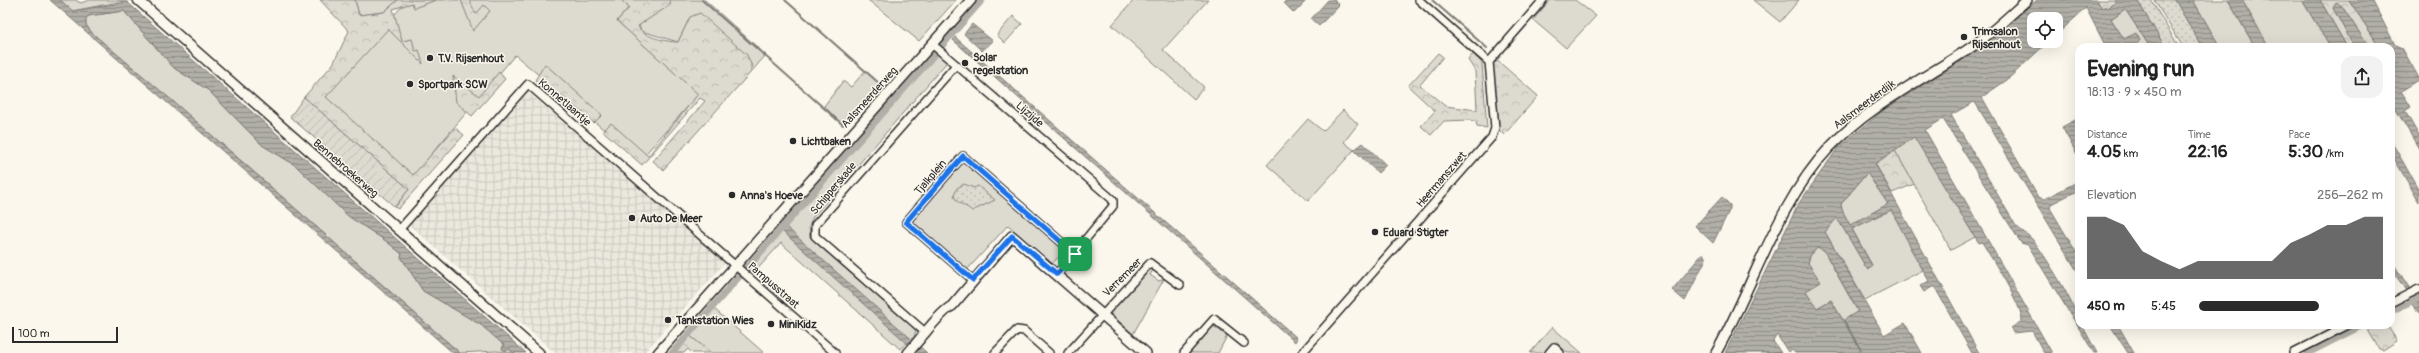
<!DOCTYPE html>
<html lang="en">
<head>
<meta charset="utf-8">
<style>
	:root { --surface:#fff; --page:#f2f2f2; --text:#222; --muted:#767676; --accent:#2b2b2b }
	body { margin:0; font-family:Pangolin,sans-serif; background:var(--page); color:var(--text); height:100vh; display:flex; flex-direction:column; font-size:15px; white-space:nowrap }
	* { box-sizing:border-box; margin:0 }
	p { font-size:13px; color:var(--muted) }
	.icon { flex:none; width:22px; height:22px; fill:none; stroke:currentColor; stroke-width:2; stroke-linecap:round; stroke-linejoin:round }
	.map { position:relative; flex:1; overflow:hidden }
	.drawer { position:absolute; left:2075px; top:43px; width:320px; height:286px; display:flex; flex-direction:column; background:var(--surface); border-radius:12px; box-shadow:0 4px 16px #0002 }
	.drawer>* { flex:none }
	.tools { position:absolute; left:2027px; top:12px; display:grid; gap:8px }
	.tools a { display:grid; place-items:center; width:36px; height:36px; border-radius:8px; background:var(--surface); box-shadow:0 4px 16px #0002; font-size:20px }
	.scale { position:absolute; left:12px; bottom:10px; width:106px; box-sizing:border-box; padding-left:4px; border:2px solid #2b2b2b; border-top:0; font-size:11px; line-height:14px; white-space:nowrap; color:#2b2b2b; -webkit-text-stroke:3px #fbf7ec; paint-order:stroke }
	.pin { position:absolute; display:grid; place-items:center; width:34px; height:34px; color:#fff; margin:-17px; border-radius:8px; box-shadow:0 2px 6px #0006 }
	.round { display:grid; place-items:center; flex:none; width:42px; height:42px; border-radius:12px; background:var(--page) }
	.overview { display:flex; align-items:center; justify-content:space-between; height:68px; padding:0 12px }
	h1 { font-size:22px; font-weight:700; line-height:30px }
	.metrics { display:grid; grid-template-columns:repeat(3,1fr); gap:6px; height:68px; padding:4px 12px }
	.metrics div { display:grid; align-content:center }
	.metrics b { font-size:17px; font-weight:700 }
	.metrics small { font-size:11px; font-weight:400 }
	.metrics p { font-size:11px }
	.chart { height:112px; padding:8px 12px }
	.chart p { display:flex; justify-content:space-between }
	.chart svg { width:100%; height:72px; margin-top:4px; fill:var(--accent); opacity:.7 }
	ul { padding:0 12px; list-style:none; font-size:13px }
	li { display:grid; grid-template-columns:64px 48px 1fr; align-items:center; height:30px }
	li i { height:10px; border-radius:5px; background:var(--accent) }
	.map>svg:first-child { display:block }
</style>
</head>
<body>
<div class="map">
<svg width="2419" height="353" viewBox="0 0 2419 353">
	<defs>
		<pattern id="industrial-grid" width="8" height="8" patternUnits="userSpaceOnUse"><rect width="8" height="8" fill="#ebe8de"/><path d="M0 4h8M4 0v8" fill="none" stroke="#cac7bf"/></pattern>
		<pattern id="forest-crowns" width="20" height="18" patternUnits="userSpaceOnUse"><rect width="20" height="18" fill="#dddad0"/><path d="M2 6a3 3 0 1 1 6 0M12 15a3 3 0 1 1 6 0" fill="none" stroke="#bebbb3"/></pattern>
		<pattern id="park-dots" width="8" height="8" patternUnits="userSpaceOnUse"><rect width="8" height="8" fill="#dddad0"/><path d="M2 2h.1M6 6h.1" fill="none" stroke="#bebbb3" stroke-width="1.8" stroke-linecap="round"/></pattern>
		<pattern id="garden-furrows" width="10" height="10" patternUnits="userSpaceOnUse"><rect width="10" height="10" fill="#dddad0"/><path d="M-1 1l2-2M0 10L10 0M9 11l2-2" fill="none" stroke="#bebbb3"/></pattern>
		<pattern id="water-rules" width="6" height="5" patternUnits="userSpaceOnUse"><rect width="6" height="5" fill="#b1afa7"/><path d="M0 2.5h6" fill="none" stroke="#908f88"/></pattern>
	</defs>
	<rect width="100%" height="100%" fill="#fbf7ec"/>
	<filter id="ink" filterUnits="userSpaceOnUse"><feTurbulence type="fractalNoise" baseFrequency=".025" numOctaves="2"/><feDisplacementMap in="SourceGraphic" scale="8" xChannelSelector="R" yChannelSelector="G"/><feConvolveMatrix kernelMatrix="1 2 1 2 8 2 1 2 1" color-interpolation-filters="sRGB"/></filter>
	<g filter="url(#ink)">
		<path fill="url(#industrial-grid)" d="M528,92L726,262L644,353H555L408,224Z"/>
		<g fill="#dddad0" stroke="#84827e">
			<path d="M60,0H75L81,3L89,0H129L72,11Z"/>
			<path d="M355,0H398L384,12L359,15Z"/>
			<path d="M408,0H621L629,7L617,21L699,94L640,160L515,55L413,176L319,95Z"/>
			<path d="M670,0H705L766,55L751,72V64L690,17L678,42L641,31L639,24L670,5Z"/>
			<path d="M868,0H956L919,41Z"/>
			<path d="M1134,0H1208L1163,50L1204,87L1194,99L1112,25Z"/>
			<path d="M1550,0H1575L1596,16L1566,48L1533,20Z"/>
			<path d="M1753,0H1799L1780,22Z"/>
			<path d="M2193,0H2228L2255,47H2220Z"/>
			<path d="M2242,0H2302L2330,47H2269Z"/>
			<path d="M2125,9L2150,47H2134L2137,45L2136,34L2124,39L2111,19Z"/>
			<path d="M124,11L174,68L208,90L262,145L295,165L348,216L386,241L402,254L401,257L423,291L481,325L504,345L502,348L509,349L514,353L496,351L460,353L230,151L92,33L86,25L85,19L88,16Z"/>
			<path d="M1013,16L1022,24L1005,43L997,35Z"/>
			<path d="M935,52L947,62L813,217L809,227L810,237L814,241L916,330L914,337L900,349L781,243L753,274L746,268Z"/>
			<path d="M865,71L880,84L843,125L824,106L843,81L851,87Z"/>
			<path d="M1343,110L1358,124L1344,142L1354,150L1308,201L1267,165L1308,119L1323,131Z"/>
			<path d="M1914,136L1975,237L1951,250L1894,149Z"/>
			<path d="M962,159L1065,250L1052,264L1008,225L967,270L910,219Z"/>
			<path d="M1867,173L1888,204L1850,225L1842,210L1841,204Z"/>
			<path d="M1891,210L1912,246L1910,248L1923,270L1865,300L1825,232L1837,217L1867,269L1872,265L1852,229Z"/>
			<path d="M1817,248L1824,251L1858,312L1844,320L1861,351L1831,300L1817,308L1806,291L1820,282L1808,263L1810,256Z"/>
			<path d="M1149,268L1153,270L1150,275L1159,281L1164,279L1133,334L1109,312Z"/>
			<path d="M712,307L764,353H711L688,334Z"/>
			<path d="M1211,327H1215L1227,336L1218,353H1186Z"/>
			<path d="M1552,327L1582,353H1568L1555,342L1544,353H1530Z"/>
		</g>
		<g fill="url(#forest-crowns)" stroke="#84827e">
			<path d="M320,0H355L359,15L384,12L398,0H436L414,8L412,3L393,9L402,41L412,39L415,51L419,50L423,64L388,29L326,97L413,175L455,128L464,135L398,209L395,207L409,189L304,97L333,64L349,31Z"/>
			<path d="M461,0H469L476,14L484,5L490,11L473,31Z"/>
			<path d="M621,0H670V5L638,26C642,37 668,42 678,42L690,17L700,13L747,55L751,64V72L663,170L653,161L705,101L700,98L642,165L603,131L611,123L648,156L698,94L617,21L629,8Z"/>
			<path d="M2098,0H2115V3L2108,8H2102L2097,1Z"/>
			<path d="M2320,0H2349L2380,47H2369L2341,5L2333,8L2354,47H2347Z"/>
			<path d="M1438,53L1443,57L1420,85L1445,106L1477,110L1475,71L1468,60L1473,54L1482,63L1487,128L1477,126L1476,122L1470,120L1444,121L1431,135L1421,126L1435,111L1408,86Z"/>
			<path d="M1498,61L1538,96L1504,135L1499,130L1492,64Z"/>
			<path d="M545,64L602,115L594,123L562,96L553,95L535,80Z"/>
			<path d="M499,72L505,79L472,116L456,102L453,76L479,96Z"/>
			<path d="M1894,149L1914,184L1892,193L1875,163Z"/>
			<path d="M2365,325H2387L2397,341L2383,350L2379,349Z"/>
			<path d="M688,334L711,353H692L688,349L684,353H671Z"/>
		</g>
		<g fill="url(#park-dots)" stroke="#84827e">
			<path d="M2137,0H2151L2179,47H2165Z"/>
			<path d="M2154,0H2175L2202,47H2183Z"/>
			<path d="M964,184L974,188L978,186L995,200L972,211C966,205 958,205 954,196L957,188Z"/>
		</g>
		<path fill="url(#garden-furrows)" stroke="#84827e" d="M304,97L409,189L395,207L290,117Z"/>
		<g fill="url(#water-rules)" stroke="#7b7a75" fill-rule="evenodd">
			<path d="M50,0H60L73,11L127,2L526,353H514L509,349L506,351L502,349L504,345L481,325L423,291L401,257L402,254L386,241L348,216L295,165L262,145L208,90L174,68L124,11L88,16L86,19V25L92,33L174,102L460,353H453Z"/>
			<path d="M1286,0H1307L1294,13L1284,3Z"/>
			<path d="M1328,0H1334L1339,5L1319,26L1311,19Z"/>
			<path d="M2037,0H2098L2097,1L2102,8L2106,6L2108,8L2115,3V0H2137L2165,47H2150L2125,9L2111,19L2124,39L2136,33L2140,40L2134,47H2106L2086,8L2056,35V19H2034V41H2049L2007,80L1982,97L2038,197L2044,199L2079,181V190L2051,204L2050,208L2079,257V274L1976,104L1974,102L1951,115L2016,226C2021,231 2029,235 2033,240C2044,254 2079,309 2079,325H2082L2097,353H2094L2028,245L2021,243L1943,119L1925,130L2052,353H2044L2032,331L2013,333L2011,328L2022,321C2023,306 1991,258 1982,242L1979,243L1975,237L1914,137L1875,164L1979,353H1972L1934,286L1924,292L1920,286L1929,281L1891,210L1852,229L1872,266L1867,269L1837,218L1825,232L1884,335L1905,323L1922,353H1863L1844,320L1858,311L1824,251L1817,248L1810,256L1808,263L1821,282L1806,291L1817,308L1831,300L1861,351L1856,353H1795L1792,350L1788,352L1777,335L1773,341L1781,353H1725L1799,203L1838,148L1885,109L1972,54ZM1867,173L1888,204L1850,225L1842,210L1841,204Z"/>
			<path d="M2175,0H2193L2220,47H2202Z"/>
			<path d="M2228,0H2242L2269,47H2255Z"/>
			<path d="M2302,0H2320L2347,47H2330Z"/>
			<path d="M2349,0H2372L2395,45L2402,48L2419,78V80L2401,91L2411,107L2405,111L2419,136V149L2391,101V47H2380Z"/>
			<path d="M2336,3L2341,5L2369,47H2354L2333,8Z"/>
			<path d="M972,24L993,41L982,51L964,34Z"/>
			<path d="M955,37L1297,338L1295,342L953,40Z"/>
			<path d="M2079,118V158L2062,127Z"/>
			<path d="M2391,141L2419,190V202L2391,153Z"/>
			<path d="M1363,143L1386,165L1378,173L1354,150Z"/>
			<path d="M1722,197L1730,205V209L1713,243L1695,226Z"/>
			<path d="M785,226L927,353H918L782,231Z"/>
			<path d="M1703,253L1706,259L1685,301L1672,290Z"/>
			<path d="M2391,260L2414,295H2419V313L2408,300L2410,297L2391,268Z"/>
			<path d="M2110,325H2118L2134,353H2128Z"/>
		</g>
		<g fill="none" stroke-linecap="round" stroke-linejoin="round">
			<g stroke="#7b7a75" stroke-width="2">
				<path d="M702,0L843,125"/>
				<path d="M785,0L880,84"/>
				<path d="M1432,0L1487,48"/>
			</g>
			<g stroke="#b1afa7" stroke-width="7">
				<path d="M2391,311L2419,297"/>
				<path d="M672,353L982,0"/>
				<path d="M2308,353L2363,325"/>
			</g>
			<g stroke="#2b2b2b" stroke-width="10">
				<g id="minor">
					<path d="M1419,0L1489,62"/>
					<path d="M932,44L1113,200V206L1057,274"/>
					<path d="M399,230L528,84L835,353"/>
					<path d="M973,280L906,222L963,156L1075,254"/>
					<path d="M2391,303L2419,289"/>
					<path d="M926,333L815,236V225L956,65"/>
					<path d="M995,353L1017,330L1024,331L1049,353"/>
					<path d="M1068,353L1150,263L1180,285"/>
					<path d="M1184,353L1214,319L1244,343"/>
					<path d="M1302,353L1492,137L1495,128L1489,62L1543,0"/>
					<path d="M1549,353L1554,347L1560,353"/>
					<path d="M2293,353L2348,325"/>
				</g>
			</g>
			<g stroke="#2b2b2b" stroke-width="12">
				<g id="tertiary">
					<path d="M138,0L539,353"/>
					<path d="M658,353L971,0"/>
					<path d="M908,353C919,341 940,312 952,306L1012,236L1146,353"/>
					<path d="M1716,353C1753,287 1777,203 1830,147C1869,106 1920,81 1967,50C1989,36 2008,17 2027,0"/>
				</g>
			</g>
			<use href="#minor" stroke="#fbf7ec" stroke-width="7"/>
			<use href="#tertiary" stroke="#fbf7ec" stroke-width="9"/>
		</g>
	</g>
	<g fill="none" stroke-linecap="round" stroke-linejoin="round" filter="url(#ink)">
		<g stroke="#fff" stroke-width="8">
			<path id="route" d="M963,156L1075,254L1057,274L1012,236L973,280L906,222Z"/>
		</g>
		<use href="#route" stroke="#1a73e8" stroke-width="5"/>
	</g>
	<g fill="#2b2b2b" stroke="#fbf7ec" stroke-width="1.5">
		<circle cx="1964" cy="37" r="4"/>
		<circle cx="430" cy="58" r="4"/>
		<circle cx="965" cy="63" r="4"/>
		<circle cx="410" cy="84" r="4"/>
		<circle cx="793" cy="141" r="4"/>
		<circle cx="732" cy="195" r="4"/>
		<circle cx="632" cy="218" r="4"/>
		<circle cx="1375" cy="232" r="4"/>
		<circle cx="668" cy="320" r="4"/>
		<circle cx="771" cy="324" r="4"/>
	</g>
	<g text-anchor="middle" stroke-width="3" stroke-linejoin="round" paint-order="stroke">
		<g font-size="11" font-weight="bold" fill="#2b2b2b" stroke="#fbf7ec" text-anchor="start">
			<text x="1972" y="35">Trimsalon<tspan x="1972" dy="13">Rijsenhout</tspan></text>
			<text x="973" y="61">Solar<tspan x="973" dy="13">regelstation</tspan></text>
			<text x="438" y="62">T.V. Rijsenhout</text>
			<text x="418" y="88">Sportpark SCW</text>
			<text x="801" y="145">Lichtbaken</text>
			<text x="740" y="199">Anna's Hoeve</text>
			<text x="640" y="222">Auto De Meer</text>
			<text x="1383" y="236">Eduard Stigter</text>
			<text x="676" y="324">Tankstation Wies</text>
			<text x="779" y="328">MiniKidz</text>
		</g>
		<g font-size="11" fill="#2b2b2b" stroke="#fbf7ec">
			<text transform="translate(869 97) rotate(-48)" y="4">Aalsmeerderweg</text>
			<text transform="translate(565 102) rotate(41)" y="4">Konnetlaantje</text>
			<text transform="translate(1864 104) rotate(-37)" y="4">Aalsmeerderdijk</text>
			<text transform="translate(1030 114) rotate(41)" y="4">Lijzijde</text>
			<text transform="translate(346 168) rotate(41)" y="4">Bennebroekerweg</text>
			<text transform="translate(930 177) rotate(-49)" y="4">Tjalkplein</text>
			<text transform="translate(1441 179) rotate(-49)" y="4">Heermanszwet</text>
			<text transform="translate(833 188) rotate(-50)" y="4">Schipperskade</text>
			<text transform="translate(1122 277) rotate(-45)" y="4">Verremeer</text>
			<text transform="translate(774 285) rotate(41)" y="4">Pampusstraat</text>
		</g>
	</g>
</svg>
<div class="tools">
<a><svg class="icon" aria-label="locate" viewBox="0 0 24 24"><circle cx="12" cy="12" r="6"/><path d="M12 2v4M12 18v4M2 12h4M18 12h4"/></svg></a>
</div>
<div class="scale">100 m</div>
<div class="pin" style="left:1075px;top:254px;background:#1e9e55"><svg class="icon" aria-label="arrive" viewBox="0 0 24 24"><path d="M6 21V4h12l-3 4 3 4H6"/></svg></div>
<section class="drawer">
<div class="overview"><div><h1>Evening run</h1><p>18:13 · 9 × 450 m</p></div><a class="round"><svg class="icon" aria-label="share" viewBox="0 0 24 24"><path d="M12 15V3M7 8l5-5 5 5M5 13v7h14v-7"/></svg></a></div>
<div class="metrics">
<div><p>Distance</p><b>4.05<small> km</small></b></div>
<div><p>Time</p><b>22:16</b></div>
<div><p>Pace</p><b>5:30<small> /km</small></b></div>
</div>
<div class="chart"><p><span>Elevation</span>256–262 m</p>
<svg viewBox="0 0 160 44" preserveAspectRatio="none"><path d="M0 44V6L10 6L20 11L30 27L40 33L50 38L60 33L70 33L80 33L90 33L100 33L110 22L120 17L130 11L140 11L150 6L160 6V44z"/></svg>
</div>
<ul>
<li><b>450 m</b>5:45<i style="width:65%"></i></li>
</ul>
</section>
</div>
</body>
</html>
